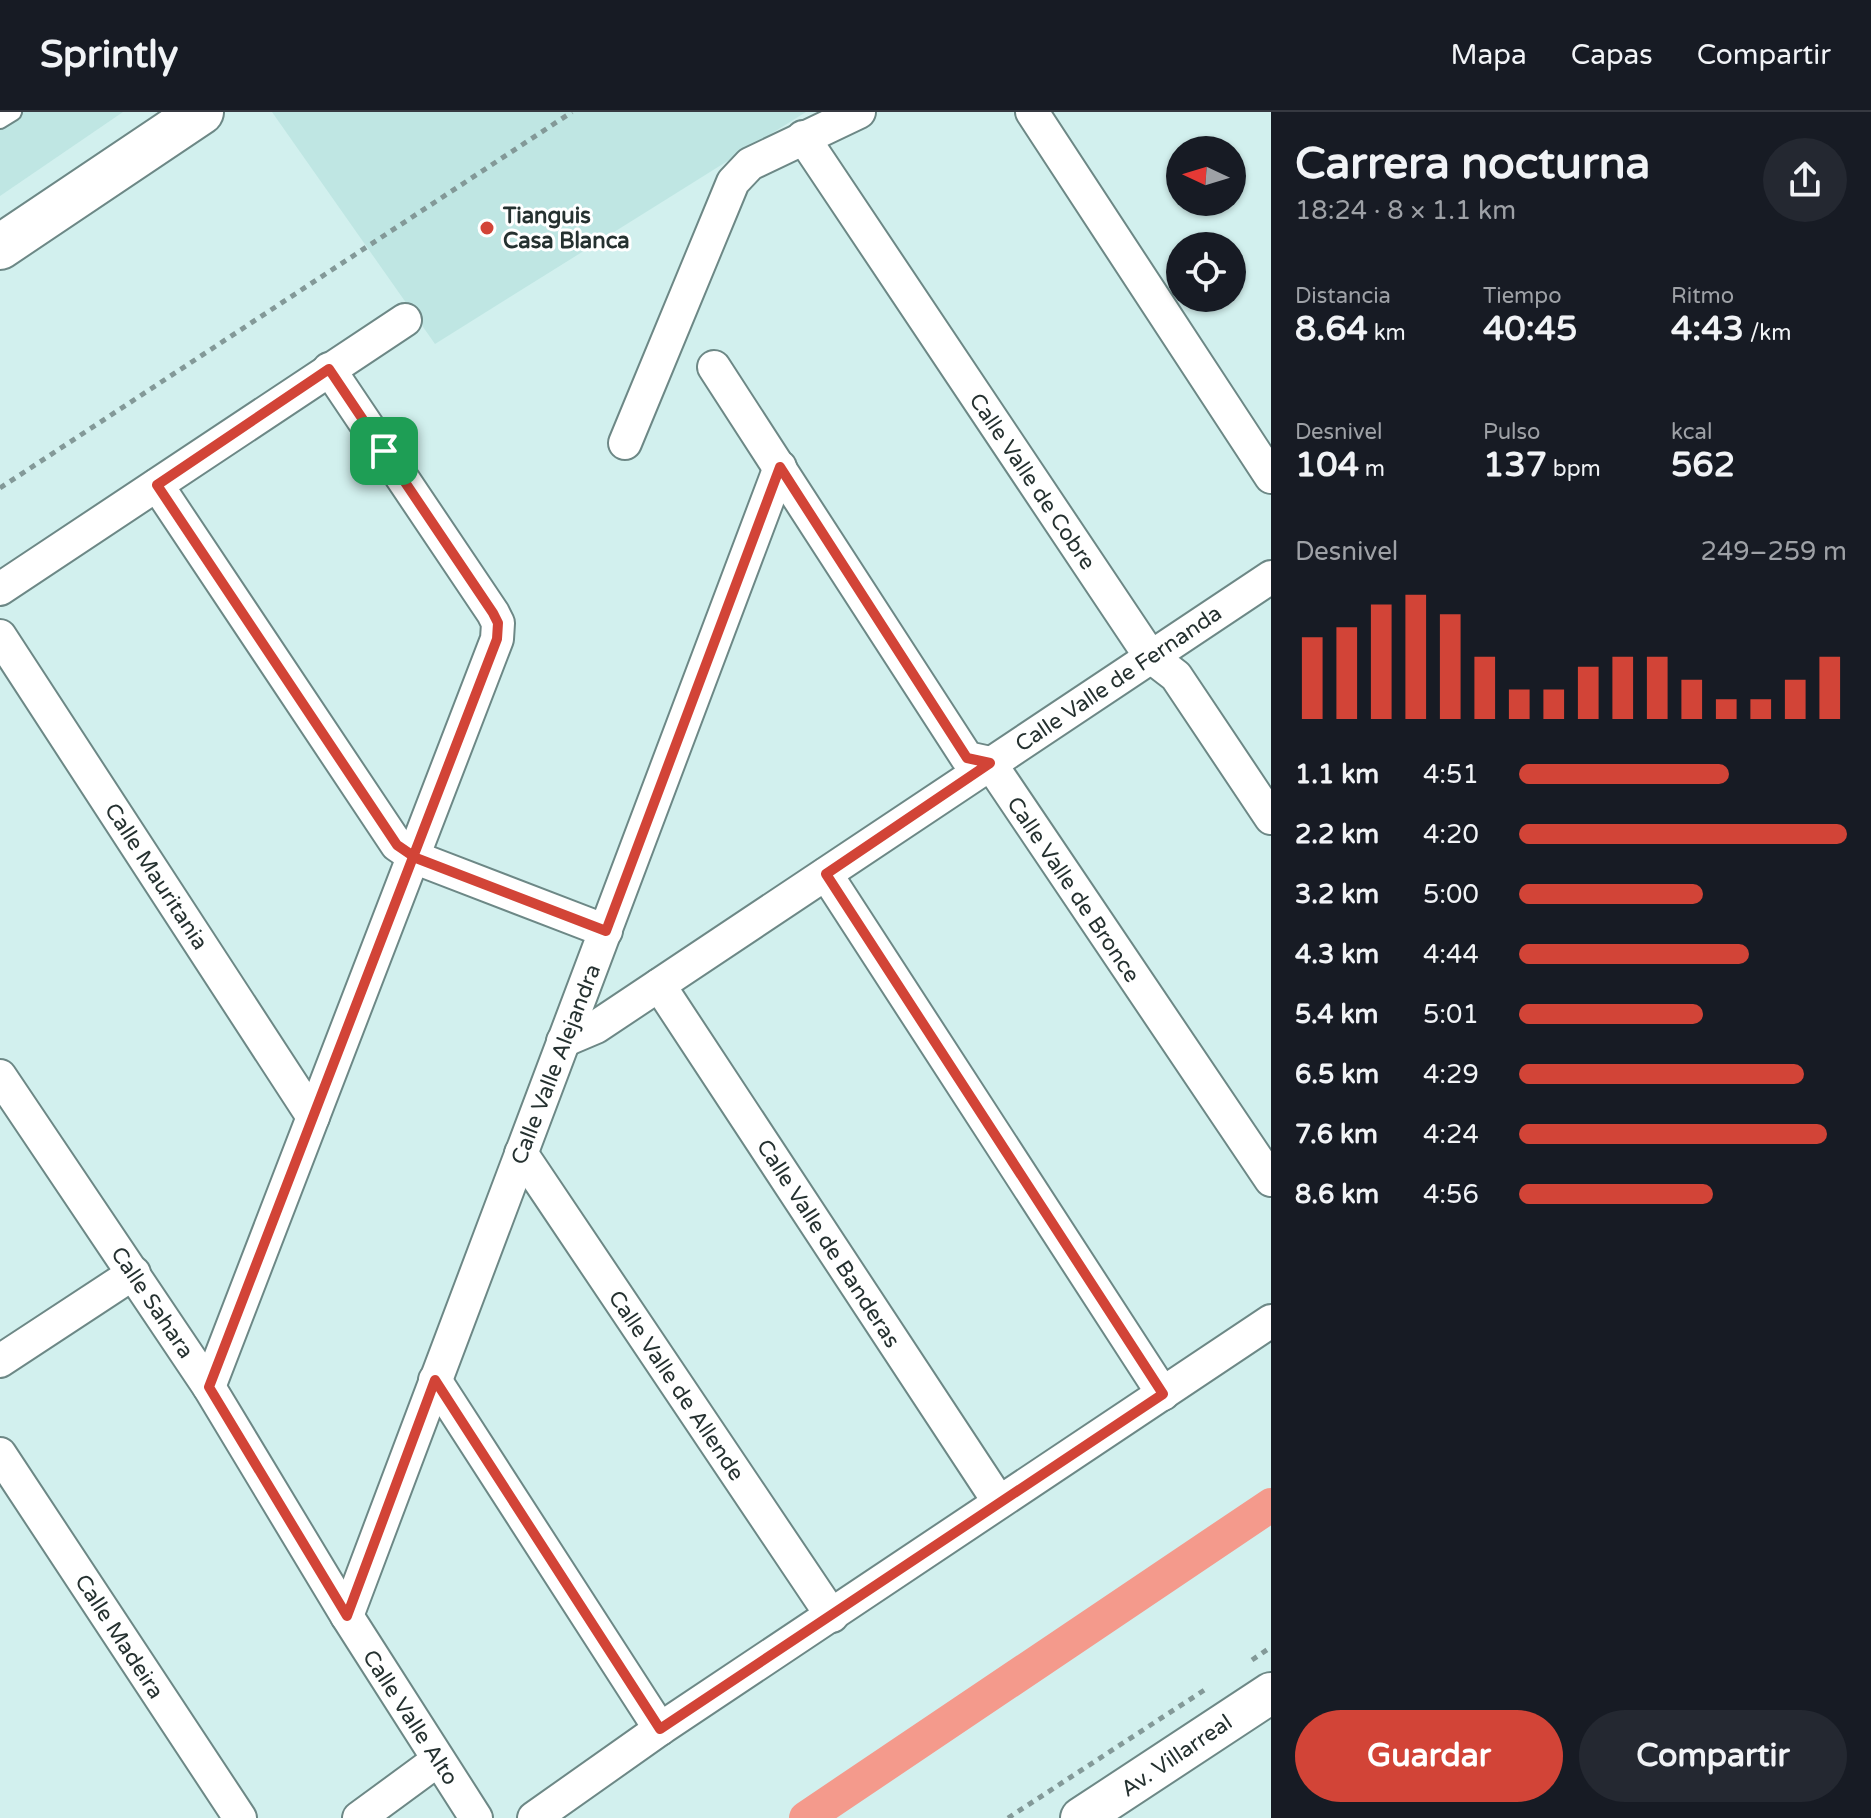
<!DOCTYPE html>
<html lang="es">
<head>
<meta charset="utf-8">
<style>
	:root { --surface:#171b24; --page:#242831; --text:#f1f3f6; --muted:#9ea1a6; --line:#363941; --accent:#d24437 }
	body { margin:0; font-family:"Varela Round",sans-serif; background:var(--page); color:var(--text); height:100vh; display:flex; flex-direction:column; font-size:30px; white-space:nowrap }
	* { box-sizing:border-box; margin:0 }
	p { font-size:26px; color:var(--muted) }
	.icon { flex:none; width:44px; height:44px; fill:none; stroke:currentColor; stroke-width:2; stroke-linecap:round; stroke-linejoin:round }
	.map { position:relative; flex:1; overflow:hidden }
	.panel { display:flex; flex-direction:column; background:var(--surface); width:600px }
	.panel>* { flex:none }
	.needle { width:52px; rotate:274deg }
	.controls { position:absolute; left:1166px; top:24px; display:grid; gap:16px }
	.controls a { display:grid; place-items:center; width:80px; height:80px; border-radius:50%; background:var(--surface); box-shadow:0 2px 6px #0004; font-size:40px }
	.pin { position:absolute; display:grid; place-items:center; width:68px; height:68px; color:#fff; margin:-34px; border-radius:16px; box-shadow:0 4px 12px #0006 }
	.round { display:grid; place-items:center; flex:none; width:84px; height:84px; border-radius:42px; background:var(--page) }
	.overview { display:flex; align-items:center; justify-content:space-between; height:136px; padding:0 24px }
	h1 { font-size:44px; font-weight:700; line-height:60px }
	.metrics { display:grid; grid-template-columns:repeat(3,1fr); gap:12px; height:136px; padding:8px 24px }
	.metrics div { display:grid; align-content:center }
	.metrics b { font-size:34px; font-weight:700 }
	.metrics small { font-size:22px; font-weight:400 }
	.metrics p { font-size:22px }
	.chart { height:224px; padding:16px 24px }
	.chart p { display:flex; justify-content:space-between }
	.chart svg { width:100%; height:144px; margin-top:8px; stroke:var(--accent); stroke-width:6 }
	.button { display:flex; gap:16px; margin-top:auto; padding:16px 24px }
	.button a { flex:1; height:92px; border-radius:48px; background:var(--accent); color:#fff; font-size:32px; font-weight:700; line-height:92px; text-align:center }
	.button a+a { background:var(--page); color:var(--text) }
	ul { padding:0 24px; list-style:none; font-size:26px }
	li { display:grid; grid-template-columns:128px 96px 1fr; align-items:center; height:60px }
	li i { height:20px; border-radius:10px; background:var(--accent) }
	header { display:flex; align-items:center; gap:48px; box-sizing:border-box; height:112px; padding:0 40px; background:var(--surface); border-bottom:2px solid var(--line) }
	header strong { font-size:38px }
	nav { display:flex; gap:44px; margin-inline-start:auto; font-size:28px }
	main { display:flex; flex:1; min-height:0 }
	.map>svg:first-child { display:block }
</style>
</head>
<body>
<header>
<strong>Sprintly</strong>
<nav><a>Mapa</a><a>Capas</a><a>Compartir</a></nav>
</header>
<main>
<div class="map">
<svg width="1271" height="1706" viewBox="0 0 1271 1706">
	<rect width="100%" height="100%" fill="#d2f0ee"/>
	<g fill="#bfe6e3">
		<path d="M0,0H123L0,84Z"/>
		<path d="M272,0H806L435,232Z"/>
	</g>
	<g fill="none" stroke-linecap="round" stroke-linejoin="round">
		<path stroke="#f49a8c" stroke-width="34" d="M806,1706L1271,1393"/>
		<g stroke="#6d8886" stroke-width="20">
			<path id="service" d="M0,8L13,0"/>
		</g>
		<g stroke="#6d8886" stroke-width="36">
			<g id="minor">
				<path d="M1032,0L1271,365"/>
				<path d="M803,25L1150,544L1176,564L1271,706"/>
				<path d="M714,255L967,646L990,651L1271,1068"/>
				<path d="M625,331L733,70L750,52L859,0"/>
				<path d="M157,373L397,733L416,746L606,819"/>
				<path d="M0,477L405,208"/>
				<path d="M0,524L313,1005"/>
				<path d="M826,762L1163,1282"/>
				<path d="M659,873L999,1390"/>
				<path d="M563,929L596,915L1271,465"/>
				<path d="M0,964L209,1275L347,1504L476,1706"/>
				<path d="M521,1041L832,1504"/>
				<path d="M0,1249L134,1161"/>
				<path d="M435,1268L660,1617"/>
				<path d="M209,1275L497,527L498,511L493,501L329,257"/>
				<path d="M0,1342L240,1706"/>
				<path d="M347,1504L780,355"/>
				<path d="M359,1706L438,1648"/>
				<path d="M534,1706L660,1617L1271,1209"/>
			</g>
		</g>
		<g stroke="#6d8886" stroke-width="44">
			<path id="tertiary" d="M1081,1706L1271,1581"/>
		</g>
		<g stroke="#6d8886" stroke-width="48">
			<path id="secondary" d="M0,135L201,0"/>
		</g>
		<g stroke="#839998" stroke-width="5" stroke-dasharray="6 6" stroke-linecap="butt">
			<path d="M0,376L572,0"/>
			<path d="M1252,1548L1271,1535"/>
			<path d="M1008,1706L1209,1575"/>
		</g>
		<use href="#service" stroke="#fff" stroke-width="16"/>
		<use href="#minor" stroke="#fff" stroke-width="32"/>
		<use href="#tertiary" stroke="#fff" stroke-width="40"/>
		<use href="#secondary" stroke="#fff" stroke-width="44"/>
	</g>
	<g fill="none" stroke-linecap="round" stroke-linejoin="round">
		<g stroke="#fff" stroke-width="16">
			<path id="route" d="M384,339L493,501L498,511L497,527L209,1275L347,1504L435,1268L660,1617L1163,1282L826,762L990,651L967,646L780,355L606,819L416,746L397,733L157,373L329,257L384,339"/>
		</g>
		<use href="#route" stroke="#d24437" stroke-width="10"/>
	</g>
	<circle fill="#d24437" stroke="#fff" stroke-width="3" cx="487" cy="116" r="8"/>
	<g text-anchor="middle" stroke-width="6" stroke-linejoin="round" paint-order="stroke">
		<g font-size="22" font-weight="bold" fill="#253130" stroke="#fff" text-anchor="start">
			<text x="503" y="111">Tianguis<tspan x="503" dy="25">Casa Blanca</tspan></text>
		</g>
		<g font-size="22" fill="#253130" stroke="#fff">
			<text transform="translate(1033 369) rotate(56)" y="8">Calle Valle de Cobre</text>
			<text transform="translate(1118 566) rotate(-34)" y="8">Calle Valle de Fernanda</text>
			<text transform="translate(157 764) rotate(57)" y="8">Calle Mauritania</text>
			<text transform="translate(1074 777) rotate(56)" y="8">Calle Valle de Bronce</text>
			<text transform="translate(555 952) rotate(-69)" y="8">Calle Valle Alejandra</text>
			<text transform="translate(829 1131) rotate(57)" y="8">Calle Valle de Banderas</text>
			<text transform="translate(153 1190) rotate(56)" y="8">Calle Sahara</text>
			<text transform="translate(677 1273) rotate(56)" y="8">Calle Valle de Allende</text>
			<text transform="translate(120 1524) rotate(57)" y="8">Calle Madeira</text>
			<text transform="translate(411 1605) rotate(57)" y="8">Calle Valle Alto</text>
			<text transform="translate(1176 1643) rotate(-34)" y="8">Av. Villarreal</text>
		</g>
	</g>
</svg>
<div class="controls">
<a><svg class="needle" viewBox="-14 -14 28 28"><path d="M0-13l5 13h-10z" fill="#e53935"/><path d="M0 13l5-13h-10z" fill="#9ea1a6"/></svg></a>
<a><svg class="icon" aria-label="locate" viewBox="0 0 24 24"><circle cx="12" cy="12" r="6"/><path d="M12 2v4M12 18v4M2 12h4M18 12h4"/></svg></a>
</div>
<div class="pin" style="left:384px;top:339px;background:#1e9e55"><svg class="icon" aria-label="arrive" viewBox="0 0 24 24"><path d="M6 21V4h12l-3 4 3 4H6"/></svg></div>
</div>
<section class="panel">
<div class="overview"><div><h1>Carrera nocturna</h1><p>18:24 · 8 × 1.1 km</p></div><a class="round"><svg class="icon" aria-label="share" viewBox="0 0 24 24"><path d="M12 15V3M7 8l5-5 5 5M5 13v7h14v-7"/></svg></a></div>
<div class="metrics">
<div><p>Distancia</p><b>8.64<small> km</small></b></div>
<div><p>Tiempo</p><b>40:45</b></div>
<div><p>Ritmo</p><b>4:43<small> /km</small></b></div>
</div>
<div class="metrics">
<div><p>Desnivel</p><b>104<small> m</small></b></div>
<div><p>Pulso</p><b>137<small> bpm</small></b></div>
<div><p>kcal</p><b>562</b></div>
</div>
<div class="chart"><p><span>Desnivel</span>249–259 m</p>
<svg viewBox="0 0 160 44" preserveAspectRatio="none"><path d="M5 44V19M15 44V16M25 44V9M35 44V6M45 44V12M55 44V25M65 44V35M75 44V35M85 44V28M95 44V25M105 44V25M115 44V32M125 44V38M135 44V38M145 44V32M155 44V25"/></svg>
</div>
<ul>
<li><b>1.1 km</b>4:51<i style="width:64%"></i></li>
<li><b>2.2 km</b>4:20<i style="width:100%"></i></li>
<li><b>3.2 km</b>5:00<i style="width:56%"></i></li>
<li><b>4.3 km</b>4:44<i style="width:70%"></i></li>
<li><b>5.4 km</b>5:01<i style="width:56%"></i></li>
<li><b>6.5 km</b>4:29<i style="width:87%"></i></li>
<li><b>7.6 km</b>4:24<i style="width:94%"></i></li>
<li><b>8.6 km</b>4:56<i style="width:59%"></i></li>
</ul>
<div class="button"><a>Guardar</a><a>Compartir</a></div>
</section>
</main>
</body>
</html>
